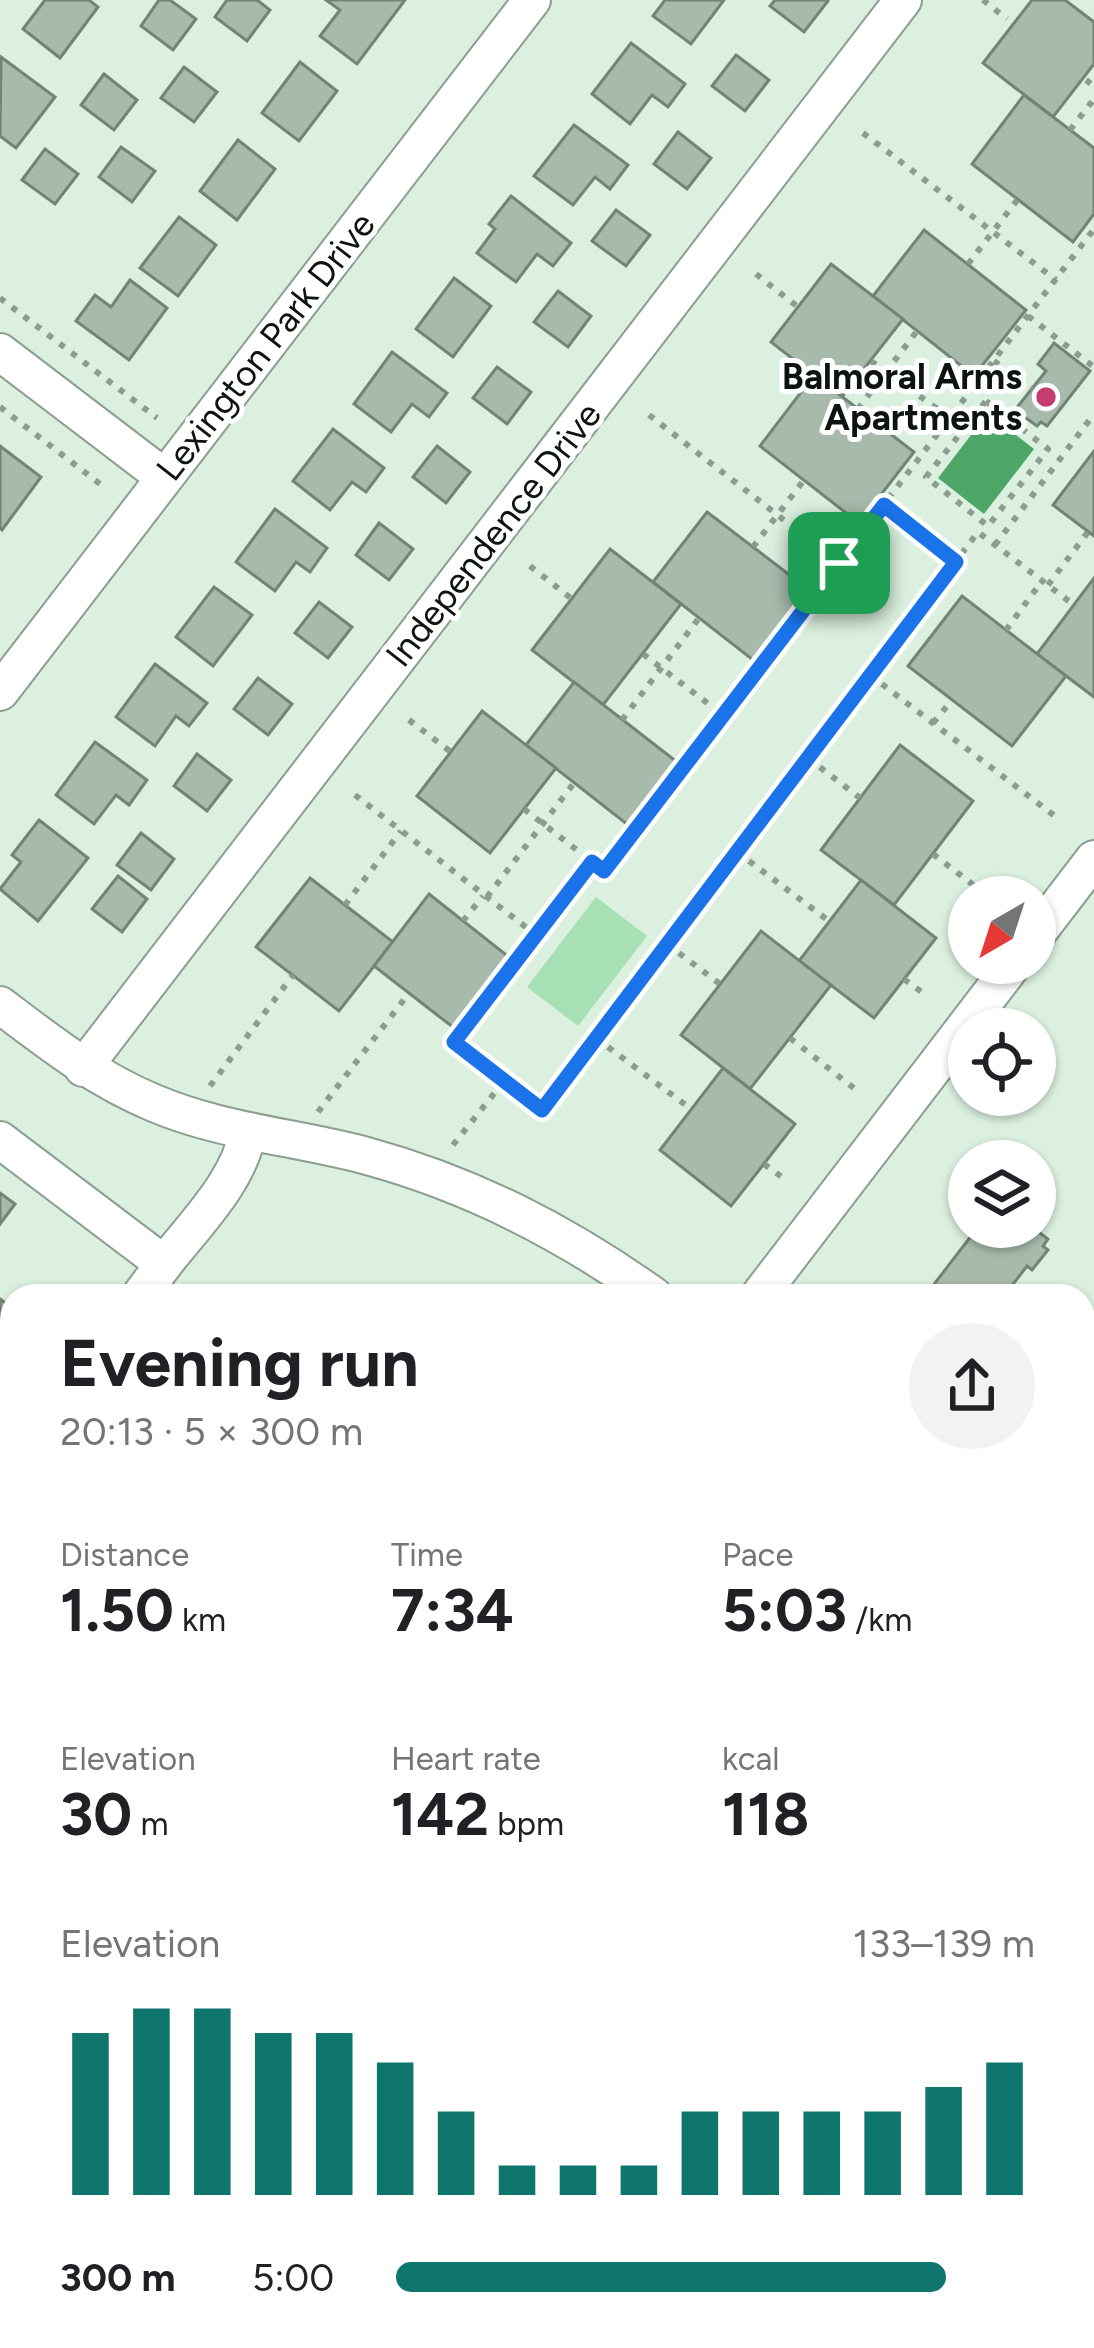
<!DOCTYPE html>
<html lang="en">
<head>
<meta charset="utf-8">
<style>
	:root { --surface:#fff; --page:#f2f2f2; --text:#202124; --muted:#757577; --accent:#0f766e }
	body { margin:0; font-family:Figtree,sans-serif; background:var(--page); color:var(--text); height:100vh; display:flex; flex-direction:column; font-size:45px; white-space:nowrap }
	* { box-sizing:border-box; margin:0 }
	p { font-size:39px; color:var(--muted) }
	.icon { flex:none; width:66px; height:66px; fill:none; stroke:currentColor; stroke-width:2; stroke-linecap:round; stroke-linejoin:round }
	.map { position:relative; flex:1; overflow:hidden }
	.side { position:absolute; left:0px; top:1284px; width:1095px; height:1065px; display:flex; flex-direction:column; background:var(--surface); border-radius:36px 36px 0 0; box-shadow:0 3px 9px #0004 }
	.side>* { flex:none }
	.needle { width:78px; rotate:219deg }
	.controls { position:absolute; left:948px; top:876px; display:grid; gap:24px }
	.controls a { display:grid; place-items:center; width:108px; height:108px; border-radius:50%; background:var(--surface); box-shadow:0 3px 9px #0004; font-size:60px }
	.pin { position:absolute; display:grid; place-items:center; width:102px; height:102px; color:#fff; margin:-51px; border-radius:24px; box-shadow:0 6px 18px #0006 }
	.round { display:grid; place-items:center; flex:none; width:126px; height:126px; border-radius:63px; background:var(--page) }
	.head { display:flex; align-items:center; justify-content:space-between; height:204px; padding:0 60px }
	h1 { font-size:66px; font-weight:700; line-height:90px }
	.metrics { display:grid; grid-template-columns:repeat(3,1fr); gap:18px; height:204px; padding:12px 60px }
	.metrics div { display:grid; align-content:center }
	.metrics b { font-size:60px; font-weight:700 }
	.metrics small { font-size:33px; font-weight:400 }
	.metrics p { font-size:33px }
	.chart { height:336px; padding:24px 60px }
	.chart p { display:flex; justify-content:space-between }
	.chart svg { width:100%; height:216px; margin-top:12px; stroke:var(--accent); stroke-width:6 }
	ul { padding:0 60px; list-style:none; font-size:39px }
	li { display:grid; grid-template-columns:192px 144px 1fr; align-items:center; height:90px }
	li i { height:30px; border-radius:15px; background:var(--accent) }
	.map>svg:first-child { display:block }
</style>
</head>
<body>
<div class="map">
<svg width="1094" height="2348" viewBox="0 0 1094 2348">
	<rect width="100%" height="100%" fill="#dbf0df"/>
	<g fill="#a8e0b5">
		<path d="M596,897L647,936L578,1026L527,987Z"/>
		<path d="M1094,1892V2020L1083,2033V1907Z"/>
		<path d="M739,2337H826L817,2348H728Z"/>
	</g>
	<path fill="#4da568" d="M988,413L1034,449L984,514L938,478Z"/>
	<g fill="#a7baab" stroke="#728476" stroke-width="3">
		<path d="M45,0H89L98,7L60,58L23,29Z"/>
		<path d="M159,0H170L196,19L173,50L141,26Z"/>
		<path d="M227,0H257L270,10L247,41L215,17Z"/>
		<path d="M326,0H405L357,64L320,36L340,10Z"/>
		<path d="M665,0H724L691,44L653,16Z"/>
		<path d="M775,0H827L828,1L804,32L770,6Z"/>
		<path d="M1032,0H1065L1094,22V64L1053,117L983,63Z"/>
		<path d="M631,43L685,84L668,107L652,95L630,124L592,94Z"/>
		<path d="M736,55L769,80L745,111L712,86Z"/>
		<path d="M1,57L55,97L16,148L0,136Z"/>
		<path d="M300,62L337,91L299,141L262,113Z"/>
		<path d="M184,67L217,92L194,122L161,98Z"/>
		<path d="M104,74L137,100L114,130L81,105Z"/>
		<path d="M1024,95L1094,148V214L1073,242L972,164Z"/>
		<path d="M574,125L628,165L610,189L595,177L573,205L534,176Z"/>
		<path d="M678,132L711,158L687,189L654,164Z"/>
		<path d="M238,140L275,169L237,220L200,191Z"/>
		<path d="M121,147L155,171L132,202L99,177Z"/>
		<path d="M45,149L78,174L55,204L22,180Z"/>
		<path d="M511,196L571,243L553,266L537,254L516,282L477,253L495,229L489,224Z"/>
		<path d="M616,210L650,235L626,266L592,241Z"/>
		<path d="M179,217L216,245L178,296L140,268Z"/>
		<path d="M924,230L1026,310L974,376L873,296Z"/>
		<path d="M831,264L903,319L842,397L771,342Z"/>
		<path d="M454,278L491,306L453,357L416,329Z"/>
		<path d="M130,280L167,308L129,360L76,321L95,295L111,307Z"/>
		<path d="M558,291L591,316L568,347L534,322Z"/>
		<path d="M1054,343L1090,371L1047,426L1041,422L1037,426L1015,410L1046,371L1038,364Z"/>
		<path d="M392,352L447,393L429,417L412,404L391,432L354,404Z"/>
		<path d="M497,367L531,392L507,424L473,398Z"/>
		<path d="M814,375L914,452L859,523L760,446Z"/>
		<path d="M333,429L384,468L366,492L352,482L330,510L293,481Z"/>
		<path d="M0,446L41,477L2,530L0,528Z"/>
		<path d="M437,446L470,472L446,503L413,477Z"/>
		<path d="M1094,451V536L1053,505Z"/>
		<path d="M275,509L327,548L310,572L296,562L275,591L236,562Z"/>
		<path d="M707,512L808,589L753,660L653,582Z"/>
		<path d="M379,523L413,549L389,580L356,555Z"/>
		<path d="M610,549L681,604L603,705L532,650Z"/>
		<path d="M1094,578V697L1037,654Z"/>
		<path d="M214,587L252,615L213,666L176,637Z"/>
		<path d="M962,596L1066,676L1012,746L908,666Z"/>
		<path d="M319,602L352,627L328,658L295,633Z"/>
		<path d="M155,664L207,703L189,726L176,716L155,746L116,717Z"/>
		<path d="M258,678L292,704L268,735L234,709Z"/>
		<path d="M574,682L677,762L628,825L526,745Z"/>
		<path d="M482,711L556,768L490,853L417,796Z"/>
		<path d="M95,742L147,780L129,805L116,795L94,824L56,795Z"/>
		<path d="M900,745L973,801L894,905L821,850Z"/>
		<path d="M197,754L231,780L207,811L174,786Z"/>
		<path d="M39,820L88,858L38,921L0,889L21,862L12,855Z"/>
		<path d="M141,833L174,859L151,890L117,865Z"/>
		<path d="M118,876L147,899L122,932L92,909Z"/>
		<path d="M310,878L393,942L339,1011L256,947Z"/>
		<path d="M861,880L936,938L874,1018L799,961Z"/>
		<path d="M429,894L509,957L454,1028L374,966Z"/>
		<path d="M761,931L831,985L750,1089L681,1035Z"/>
		<path d="M723,1068L795,1124L731,1206L660,1150Z"/>
		<path d="M0,1193L15,1204L0,1224Z"/>
		<path d="M978,1227H1032L1048,1239L1043,1246L1048,1250L1032,1270L1027,1266L1004,1296H925Z"/>
		<path d="M0,1299L12,1308V1320L0,1336Z"/>
	</g>
	<g fill="none" stroke-linecap="round" stroke-linejoin="round">
		<g stroke="#8b9e8f" stroke-width="40">
			<g id="minor">
				<path d="M0,352L164,477"/>
				<path d="M0,692L532,0"/>
				<path d="M1035,936L1094,859"/>
				<path d="M0,1005C50,1043 96,1079 154,1103C222,1132 297,1137 367,1156C473,1185 565,1233 654,1296"/>
				<path d="M83,1068L903,0"/>
				<path d="M0,1140L164,1264L140,1296"/>
				<path d="M164,1264C195,1224 238,1183 248,1132"/>
				<path d="M759,1296L1014,963"/>
				<path d="M0,1480L12,1464"/>
				<path d="M1083,1590L1094,1598"/>
				<path d="M1083,1652L1094,1660"/>
			</g>
		</g>
		<g stroke="#54a66d" stroke-width="50">
			<g id="major">
				<path d="M1083,1853L1094,1838"/>
				<path d="M1083,2087L1094,2073"/>
				<path d="M655,2348L666,2337"/>
				<path d="M862,2348L871,2337"/>
			</g>
		</g>
		<g stroke="#8d9c90" stroke-width="6" stroke-dasharray="6 9" stroke-linecap="butt">
			<path d="M983,0L1007,19"/>
			<path d="M1086,80L1094,86"/>
			<path d="M1070,130L1094,99"/>
			<path d="M863,133L1056,280"/>
			<path d="M968,264L1018,199"/>
			<path d="M756,274L798,307"/>
			<path d="M0,298L157,418"/>
			<path d="M1028,316L1094,367"/>
			<path d="M871,361L950,418"/>
			<path d="M994,361L1032,389"/>
			<path d="M986,401L1048,449L988,526L926,477Z"/>
			<path d="M0,407L104,487"/>
			<path d="M858,409L917,331"/>
			<path d="M649,415L839,563"/>
			<path d="M884,505L956,561"/>
			<path d="M995,545L1094,414"/>
			<path d="M753,547L804,480"/>
			<path d="M530,566L572,599"/>
			<path d="M1048,585L1088,532"/>
			<path d="M1006,630L1042,581"/>
			<path d="M643,654L723,715"/>
			<path d="M870,675L1060,820"/>
			<path d="M409,720L451,752"/>
			<path d="M622,720L699,618"/>
			<path d="M933,723L952,700"/>
			<path d="M808,758L860,798"/>
			<path d="M355,795L536,935"/>
			<path d="M524,809L604,871L1094,229"/>
			<path d="M737,852L829,921"/>
			<path d="M933,854L989,897"/>
			<path d="M592,862L454,1042L542,1110L978,532L1074,605"/>
			<path d="M487,897L574,783"/>
			<path d="M345,905L401,831"/>
			<path d="M463,921L483,896"/>
			<path d="M667,944L720,984"/>
			<path d="M904,979L927,996"/>
			<path d="M596,1038L691,1109"/>
			<path d="M790,1038L855,1089"/>
			<path d="M210,1086L293,975"/>
			<path d="M318,1112L409,993"/>
			<path d="M453,1145L504,1081"/>
			<path d="M764,1164L786,1180"/>
			<path d="M0,1367L12,1377"/>
		</g>
		<use href="#minor" stroke="#fff" stroke-width="36"/>
		<use href="#major" stroke="#b0f9c6" stroke-width="45"/>
	</g>
	<g fill="none" stroke-linecap="round" stroke-linejoin="round">
		<g stroke="#fff" stroke-width="24">
			<path id="route" d="M884,505L956,562L542,1110L454,1042L592,862L604,871Z"/>
		</g>
		<use href="#route" stroke="#1a73e8" stroke-width="15"/>
	</g>
	<circle fill="#c63b70" stroke="#fff" stroke-width="4.5" cx="1046" cy="397" r="12"/>
	<g text-anchor="middle" stroke-width="10" stroke-linejoin="round" paint-order="stroke">
		<g font-size="36" fill="#0d140f" stroke="#fff">
			<text transform="translate(265 346) rotate(-52)" y="13">Lexington Park Drive</text>
			<text transform="translate(493 534) rotate(-52)" y="13">Independence Drive</text>
		</g>
		<g font-size="36" font-weight="bold" fill="#0d140f" stroke="#fff" text-anchor="end">
			<text x="1022" y="389">Balmoral Arms<tspan x="1022" dy="41">Apartments</tspan></text>
		</g>
	</g>
</svg>
<div class="controls">
<a><svg class="needle" viewBox="-14 -14 28 28"><path d="M0-13l5 13h-10z" fill="#e53935"/><path d="M0 13l5-13h-10z" fill="#757577"/></svg></a>
<a><svg class="icon" aria-label="locate" viewBox="0 0 24 24"><circle cx="12" cy="12" r="6"/><path d="M12 2v4M12 18v4M2 12h4M18 12h4"/></svg></a>
<a><svg class="icon" aria-label="layers" viewBox="0 0 24 24"><path d="M12 4l9 5-9 5-9-5zM3 14l9 5 9-5"/></svg></a>
</div>
<div class="pin" style="left:839px;top:563px;background:#1e9e55"><svg class="icon" aria-label="arrive" viewBox="0 0 24 24"><path d="M6 21V4h12l-3 4 3 4H6"/></svg></div>
<section class="side">
<div class="head"><div><h1>Evening run</h1><p>20:13 · 5 × 300 m</p></div><a class="round"><svg class="icon" aria-label="share" viewBox="0 0 24 24"><path d="M12 15V3M7 8l5-5 5 5M5 13v7h14v-7"/></svg></a></div>
<div class="metrics">
<div><p>Distance</p><b>1.50<small> km</small></b></div>
<div><p>Time</p><b>7:34</b></div>
<div><p>Pace</p><b>5:03<small> /km</small></b></div>
</div>
<div class="metrics">
<div><p>Elevation</p><b>30<small> m</small></b></div>
<div><p>Heart rate</p><b>142<small> bpm</small></b></div>
<div><p>kcal</p><b>118</b></div>
</div>
<div class="chart"><p><span>Elevation</span>133–139 m</p>
<svg viewBox="0 0 160 44" preserveAspectRatio="none"><path d="M5 44V11M15 44V6M25 44V6M35 44V11M45 44V11M55 44V17M65 44V27M75 44V38M85 44V38M95 44V38M105 44V27M115 44V27M125 44V27M135 44V27M145 44V22M155 44V17"/></svg>
</div>
<ul>
<li><b>300 m</b>5:00<i style="width:86%"></i></li>
</ul>
</section>
</div>
</body>
</html>
